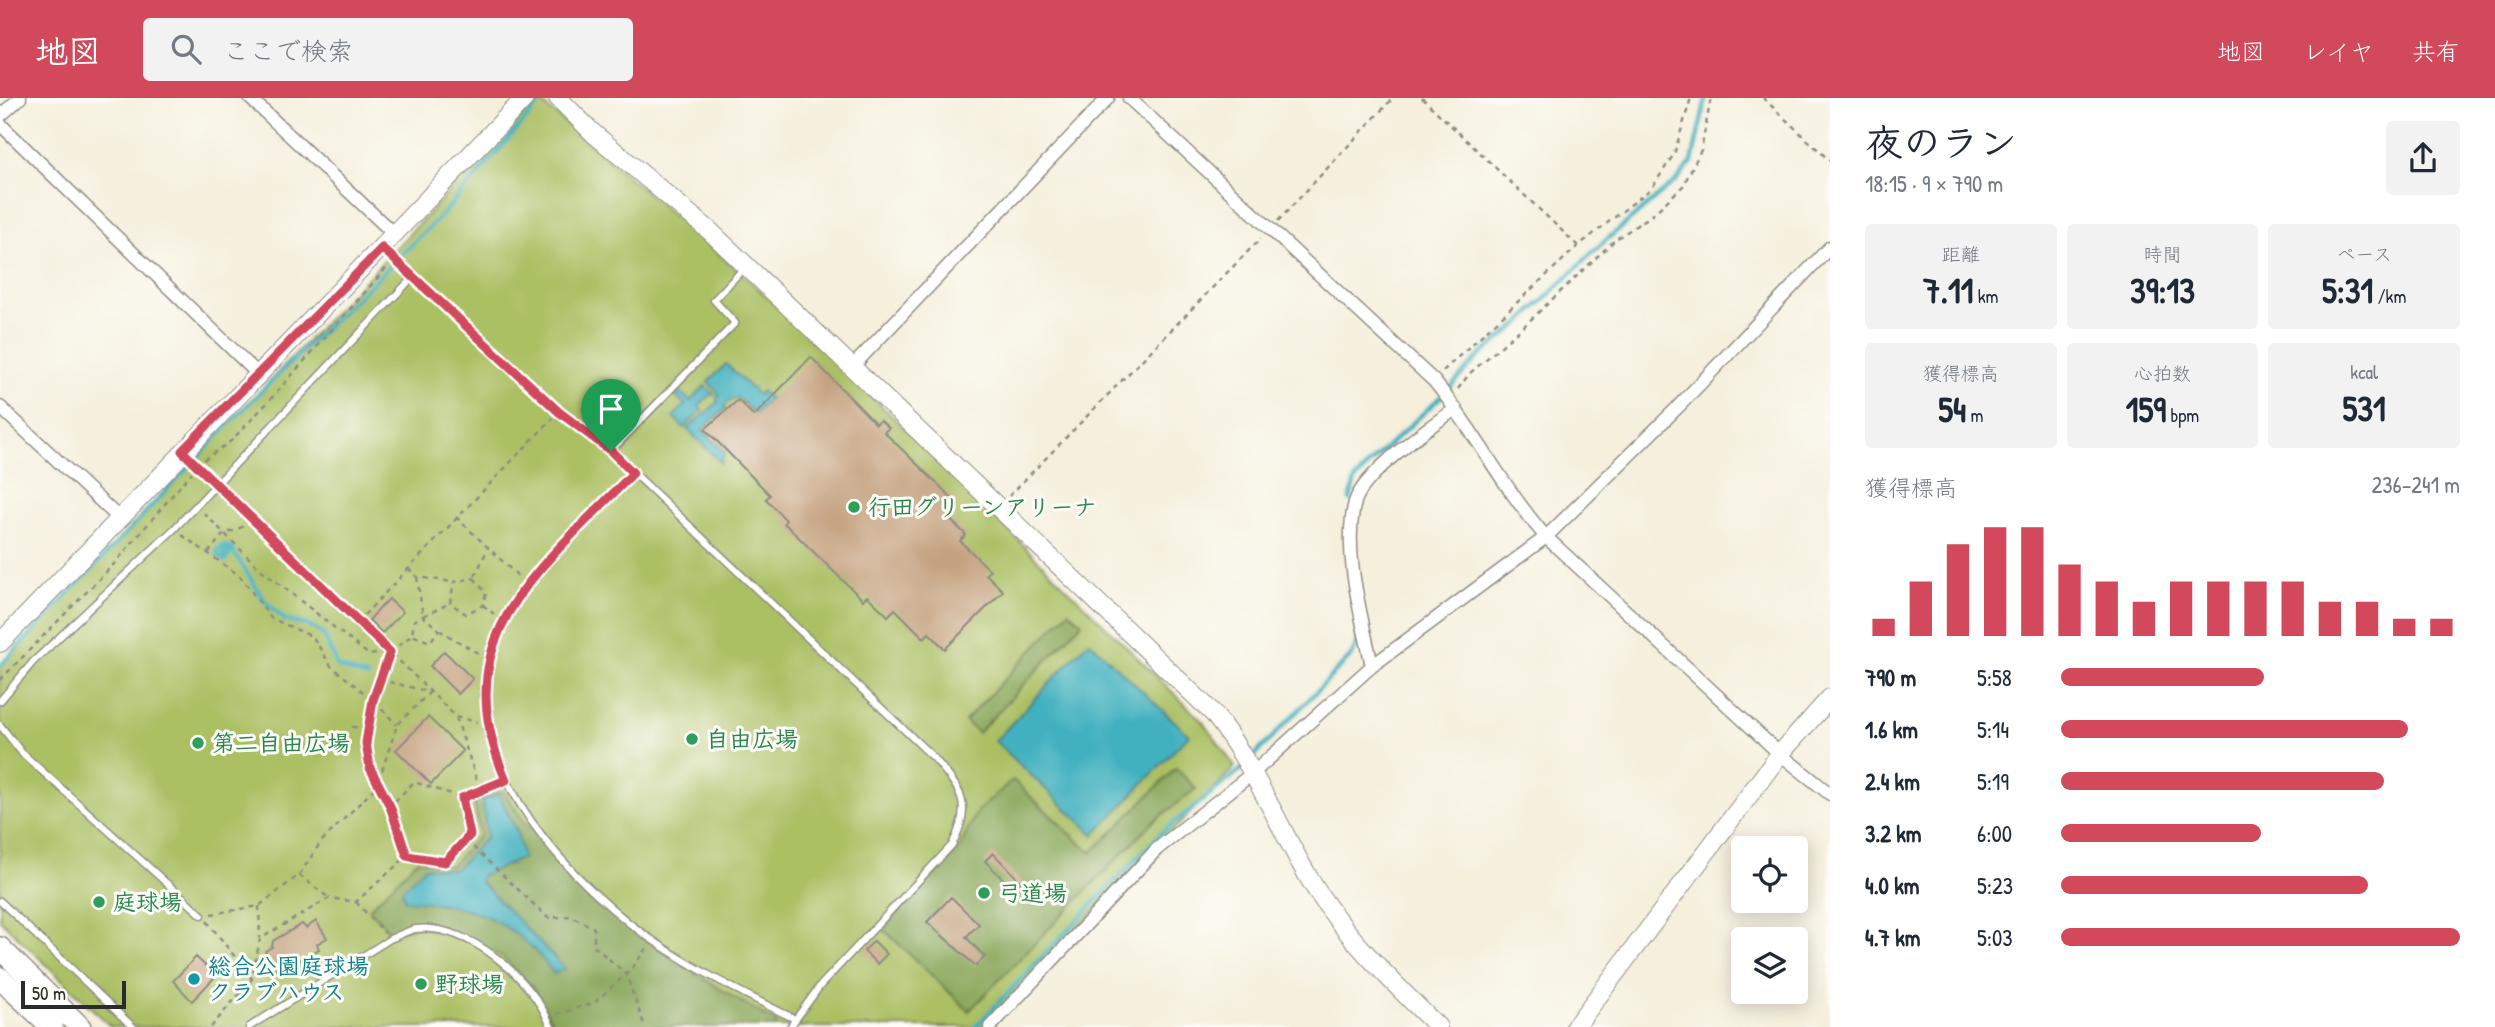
<!DOCTYPE html>
<html lang="ja">
<head>
<meta charset="utf-8">
<style>
	:root { --surface:#fff; --page:#f2f2f3; --text:#1f2937; --muted:#747a83; --accent:#d1495b }
	body { margin:0; font-family:"Patrick Hand","Klee One",sans-serif; background:var(--page); color:var(--text); height:100vh; display:flex; flex-direction:column; font-size:26px; white-space:nowrap }
	* { box-sizing:border-box; margin:0 }
	p { font-size:23px; color:var(--muted) }
	.icon { flex:none; width:38px; height:38px; fill:none; stroke:currentColor; stroke-width:2; stroke-linecap:round; stroke-linejoin:round }
	.map { position:relative; flex:1; overflow:hidden }
	.panel { display:flex; flex-direction:column; background:var(--surface); width:665px }
	.panel>* { flex:none }
	.fabs { position:absolute; left:1731px; top:738px; display:grid; gap:14px }
	.fabs a { display:grid; place-items:center; width:77px; height:77px; border-radius:7px; background:var(--surface); box-shadow:0 4px 18px #0003; font-size:35px }
	.scale { position:absolute; left:21px; bottom:18px; width:105px; box-sizing:border-box; padding-left:7px; border:4px solid #2b2b2b; border-top:0; font-size:19px; line-height:24px; white-space:nowrap; color:#2b2b2b; -webkit-text-stroke:5px #fdfcf7; paint-order:stroke }
	.pin { position:absolute; display:grid; place-items:center; width:60px; height:60px; color:#fff; margin:-72px -30px; border-radius:50% 50% 50% 0; rotate:-45deg; box-shadow:0 0 7px #0007 }
	.pin .icon { rotate:45deg }
	.round { display:grid; place-items:center; flex:none; width:74px; height:74px; border-radius:7px; background:var(--page) }
	.headline { display:flex; align-items:center; justify-content:space-between; height:119px; padding:0 35px }
	h1 { font-size:38px; font-weight:700; line-height:52px }
	.stats { display:grid; grid-template-columns:repeat(3,1fr); gap:10px; height:119px; padding:7px 35px }
	.stats div { display:grid; align-content:center; border-radius:7px; background:var(--page); text-align:center }
	.stats b { font-size:35px; font-weight:700 }
	.stats small { font-size:19px; font-weight:400 }
	.stats p { font-size:19px }
	.chart { height:196px; padding:14px 35px }
	.chart p { display:flex; justify-content:space-between }
	.chart svg { width:100%; height:126px; margin-top:7px; stroke:var(--accent); stroke-width:6 }
	ul { padding:0 35px; list-style:none; font-size:23px }
	li { display:grid; grid-template-columns:112px 84px 1fr; align-items:center; height:52px }
	li i { height:18px; border-radius:9px; background:var(--accent) }
	header { display:flex; align-items:center; gap:42px; box-sizing:border-box; height:98px; padding:0 35px; background:var(--accent); color:#fff }
	header strong { font-size:33px }
	nav { display:flex; gap:38px; margin-inline-start:auto; font-size:24px }
	.search { width:490px; height:63px; background:var(--page); display:flex; align-items:center; gap:18px; box-sizing:border-box; padding:0 24px; border-radius:7px; color:var(--muted); font-size:26px }
	main { display:flex; flex:1; min-height:0 }
	.map>svg:first-child { display:block }
</style>
</head>
<body>
<header>
<strong>地図</strong>
<div class="search"><svg class="icon" aria-label="search" viewBox="0 0 24 24"><circle cx="10" cy="10" r="6"/><path d="M15 15l6 6"/></svg>ここで検索</div>
<nav><a>地図</a><a>レイヤ</a><a>共有</a></nav>
</header>
<main>
<div class="map">
<svg width="1830" height="929" viewBox="0 0 1830 929">
	<rect width="100%" height="100%" fill="#fdfcf7"/>
	<filter id="ink" filterUnits="userSpaceOnUse"><feTurbulence type="fractalNoise" baseFrequency=".0143" numOctaves="2"/><feDisplacementMap in="SourceGraphic" scale="14" xChannelSelector="R" yChannelSelector="G"/><feConvolveMatrix kernelMatrix="1 2 1 2 8 2 1 2 1" color-interpolation-filters="sRGB"/></filter>
	<filter id="wash" filterUnits="userSpaceOnUse"><feTurbulence type="fractalNoise" baseFrequency=".00686" numOctaves="4" result="noise"/><feDisplacementMap in="SourceGraphic" scale="28" xChannelSelector="R" yChannelSelector="G"/><feGaussianBlur stdDeviation="1.57" result="paint"/><feColorMatrix in="noise" values="0 0 0 0 0 0 0 0 0 0 0 0 0 0 0 0 0 1.4 0 .05"/><feComposite in="paint" operator="in"/></filter>
	<g filter="url(#wash)">
		<rect width="100%" height="100%" fill="#f5efdc"/>
		<path fill="#abbf63" stroke="#6b7547" stroke-width="2" d="M537,1L740,174L847,274L1205,626L1235,669L982,929H111L0,822V567Z"/>
		<g fill="#88a659" stroke="#5a6842" stroke-width="2">
			<path d="M1069,513L1082,525L978,635L965,623Z"/>
			<path d="M1176,670L1196,691L1153,724L969,913L883,831L959,751L977,713L1013,682L1091,755Z"/>
			<path d="M503,693C575,804 666,859 777,925L775,929H555L531,887L505,861L476,844L416,828L391,835L369,811L417,762L451,768L480,737L474,702Z"/>
		</g>
		<g fill="#43b1bf" stroke="#376e75" stroke-width="2">
			<path d="M726,266L758,297L762,293L770,301L755,316L738,300L732,301L724,309L726,311L702,332L725,354L721,365L687,331L718,304L716,301L720,297L708,284Z"/>
			<path d="M705,288L715,297H710L699,308L702,312L684,330L673,319L685,307L675,297L680,293L690,303Z"/>
			<path d="M1089,543L1189,637L1094,737L995,643Z"/>
			<path d="M499,697L517,734L523,760L481,778L480,783L565,871L554,876C514,821 471,806 405,802L402,792L425,769L455,772L487,739L482,702Z"/>
		</g>
		<g fill="none" stroke-linecap="round" stroke-linejoin="round">
			<g stroke="#43b1bf" stroke-width="4.5">
				<path d="M1350,402L1355,382L1369,366L1447,293L1479,258L1519,226L1598,149L1677,82L1692,64L1706,0"/>
				<path d="M224,455V460L223,451H227L230,456L225,463L217,456V452L225,447L231,450L265,503L285,522L307,527L323,536L338,569L368,579"/>
				<path d="M0,568L246,308L442,117L544,0"/>
				<path d="M1249,663L1352,557L1358,543L1357,526"/>
				<path d="M975,929L1161,735L1243,670"/>
			</g>
		</g>
		<g id="blocks">
			<g fill="#c4a27f">
				<path d="M811,259L876,326L880,322L889,330L884,334L956,404L958,407L947,418L966,437L960,443L990,472L986,476L1003,493L945,551L929,535L924,540L895,511L888,518L867,498L863,502L784,425L786,422L766,401L770,397L705,331L738,302L754,318Z"/>
				<path d="M389,501L403,514L382,535L369,522Z"/>
				<path d="M444,553L473,581L458,596L430,568Z"/>
				<path d="M428,619L463,653L431,686L396,652Z"/>
				<path d="M993,755L1023,786L1016,794L985,763Z"/>
				<path d="M951,799L979,826L966,839L985,859L976,868L927,824Z"/>
				<path d="M316,823L327,840L317,846L319,851L291,867L285,865L276,872L265,853L272,849L273,843L302,826L306,830Z"/>
				<path d="M874,843L887,856L877,866L864,853Z"/>
				<path d="M196,859L216,878L192,903L173,883Z"/>
			</g>
		</g>
	</g>
	<g filter="url(#ink)">
		<use href="#blocks" fill-opacity="0" stroke="#908d84" stroke-width="2"/>
		<g fill="none" stroke-linecap="round" stroke-linejoin="round">
			<g stroke="#908d84" stroke-width="9">
				<g id="lane">
					<path d="M383,151L559,314L611,353L935,661C962,694 973,705 952,747L820,888L790,929"/>
					<path d="M611,353L735,225L714,202L744,170"/>
					<path d="M186,357L358,523"/>
					<path d="M633,375C592,418 530,470 503,522C442,637 544,756 629,825C679,864 738,893 795,921"/>
					<path d="M0,603L33,564L174,431L413,179"/>
					<path d="M0,627L22,655L202,817"/>
					<path d="M0,803L133,929"/>
					<path d="M249,929L390,841C398,838 408,832 416,831C469,825 534,882 551,929"/>
				</g>
			</g>
			<g stroke="#908d84" stroke-width="15">
				<g id="street">
					<path d="M250,0L395,137"/>
					<path d="M1129,0L1434,283C1475,333 1503,390 1546,439L1780,656L1830,696"/>
					<path d="M0,18L20,0"/>
					<path d="M0,26L259,277"/>
					<path d="M852,269L1108,0"/>
					<path d="M0,309L120,421"/>
					<path d="M1372,568C1362,519 1342,453 1355,404C1363,376 1431,327 1456,311"/>
					<path d="M990,929L1157,751L1254,674L1372,568L1546,439L1677,310L1830,149"/>
				</g>
			</g>
			<g stroke="#908d84" stroke-width="20">
				<g id="secondary">
					<path d="M558,0L593,35L711,134L1213,615C1256,669 1279,732 1315,790C1350,844 1393,884 1438,929"/>
					<path d="M0,545L525,0"/>
					<path d="M1575,929L1780,656L1830,600"/>
				</g>
			</g>
			<g stroke="#908d84" stroke-width="24">
				<g id="highway">
					<path d="M0,850L80,929"/>
					<path d="M0,880L52,929"/>
				</g>
			</g>
			<g stroke="#908d84" stroke-width="2.5" stroke-dasharray="5 5" stroke-linecap="butt">
				<path d="M1422,0L1578,148"/>
				<path d="M1763,0L1830,63"/>
				<path d="M1278,123L1393,0"/>
				<path d="M1443,273L1578,148L1652,90L1674,56L1691,0"/>
				<path d="M1458,291L1469,276L1523,229L1616,141L1652,117L1683,88L1701,52L1711,0"/>
				<path d="M204,362L231,343L268,304L387,169"/>
				<path d="M1009,398L1261,140"/>
				<path d="M204,415L259,470L369,557L390,554L412,537L414,523L423,518L439,532L430,544L412,537"/>
				<path d="M456,419L519,479"/>
				<path d="M182,437L240,478L271,520L313,539L331,568L373,602L397,627"/>
				<path d="M208,455L223,437L247,427"/>
				<path d="M408,470L417,479L453,484"/>
				<path d="M475,478L488,450"/>
				<path d="M417,479L423,518L450,505"/>
				<path d="M474,480L486,495L483,507L466,516L450,505L454,484Z"/>
				<path d="M483,507L494,516"/>
				<path d="M364,517L553,320"/>
				<path d="M364,528L456,619L480,692"/>
				<path d="M439,532L481,557"/>
				<path d="M0,582L115,465L192,374"/>
				<path d="M380,582L427,593"/>
				<path d="M456,619L477,624"/>
				<path d="M352,629L368,630"/>
				<path d="M390,708L377,688L397,627L430,594"/>
				<path d="M466,742L548,820L571,818L594,830V848L626,876L645,929"/>
				<path d="M407,758L390,708L414,684L461,699"/>
				<path d="M299,777L329,800"/>
				<path d="M356,804L385,835"/>
				<path d="M259,808L260,840"/>
				<path d="M211,816L259,808L299,777L321,744L377,688C358,641 373,599 390,554"/>
				<path d="M207,823L252,881"/>
				<path d="M557,916L594,905L632,871L647,849"/>
				<path d="M211,929L252,881L260,841L329,800L356,804L407,758L445,764L470,737L462,700L500,685"/>
			</g>
			<use href="#lane" stroke="#fff" stroke-width="6"/>
			<use href="#street" stroke="#fff" stroke-width="12"/>
			<use href="#secondary" stroke="#fff" stroke-width="18"/>
			<use href="#highway" stroke="#fff" stroke-width="21"/>
		</g>
	</g>
	<g fill="none" stroke-linecap="round" stroke-linejoin="round" filter="url(#ink)">
		<g stroke="#fff" stroke-width="14">
			<path id="route" d="M382,150L559,314L611,353L633,375C541,472 443,535 506,682L462,700L470,737L445,764L407,758L390,708L370,670L366,645L373,602L390,554L182,353Z"/>
		</g>
		<use href="#route" stroke="#d1495b" stroke-width="9"/>
	</g>
	<g fill="#2e9e5b" stroke="#fdfcf7" stroke-width="2.5">
		<circle cx="854" cy="409" r="7"/>
		<circle cx="692" cy="641" r="7"/>
		<circle cx="198" cy="645" r="7"/>
		<circle cx="984" cy="795" r="7"/>
		<circle cx="99" cy="804" r="7"/>
		<circle cx="421" cy="886" r="7"/>
	</g>
	<circle fill="#0f9aa8" stroke="#fdfcf7" stroke-width="2.5" cx="194" cy="881" r="7"/>
	<g text-anchor="middle" stroke-width="6" stroke-linejoin="round" paint-order="stroke">
		<g font-size="23" font-weight="bold" fill="#27864d" stroke="#fdfcf7" text-anchor="start">
			<text x="868" y="417">行田グリーンアリーナ</text>
			<text x="706" y="649">自由広場</text>
			<text x="212" y="653">第二自由広場</text>
			<text x="998" y="803">弓道場</text>
			<text x="113" y="812">庭球場</text>
			<text x="435" y="894">野球場</text>
		</g>
		<g font-size="23" font-weight="bold" fill="#0d838f" stroke="#fdfcf7" text-anchor="start">
			<text x="208" y="876">総合公園庭球場<tspan x="208" dy="26">クラブハウス</tspan></text>
		</g>
	</g>
</svg>
<div class="fabs">
<a><svg class="icon" aria-label="locate" viewBox="0 0 24 24"><circle cx="12" cy="12" r="6"/><path d="M12 2v4M12 18v4M2 12h4M18 12h4"/></svg></a>
<a><svg class="icon" aria-label="layers" viewBox="0 0 24 24"><path d="M12 4l9 5-9 5-9-5zM3 14l9 5 9-5"/></svg></a>
</div>
<div class="scale">50 m</div>
<div class="pin" style="left:611px;top:353px;background:#1e9e55"><svg class="icon" aria-label="arrive" viewBox="0 0 24 24"><path d="M6 21V4h12l-3 4 3 4H6"/></svg></div>
</div>
<section class="panel">
<div class="headline"><div><h1>夜のラン</h1><p>18:15 · 9 × 790 m</p></div><a class="round"><svg class="icon" aria-label="share" viewBox="0 0 24 24"><path d="M12 15V3M7 8l5-5 5 5M5 13v7h14v-7"/></svg></a></div>
<div class="stats">
<div><p>距離</p><b>7.11<small> km</small></b></div>
<div><p>時間</p><b>39:13</b></div>
<div><p>ペース</p><b>5:31<small> /km</small></b></div>
</div>
<div class="stats">
<div><p>獲得標高</p><b>54<small> m</small></b></div>
<div><p>心拍数</p><b>159<small> bpm</small></b></div>
<div><p>kcal</p><b>531</b></div>
</div>
<div class="chart"><p><span>獲得標高</span>236–241 m</p>
<svg viewBox="0 0 160 44" preserveAspectRatio="none"><path d="M5 44V38M15 44V25M25 44V12M35 44V6M45 44V6M55 44V19M65 44V25M75 44V32M85 44V25M95 44V25M105 44V25M115 44V25M125 44V32M135 44V32M145 44V38M155 44V38"/></svg>
</div>
<ul>
<li><b>790 m</b>5:58<i style="width:51%"></i></li>
<li><b>1.6 km</b>5:14<i style="width:87%"></i></li>
<li><b>2.4 km</b>5:19<i style="width:81%"></i></li>
<li><b>3.2 km</b>6:00<i style="width:50%"></i></li>
<li><b>4.0 km</b>5:23<i style="width:77%"></i></li>
<li><b>4.7 km</b>5:03<i style="width:100%"></i></li>
</ul>
</section>
</main>
</body>
</html>
